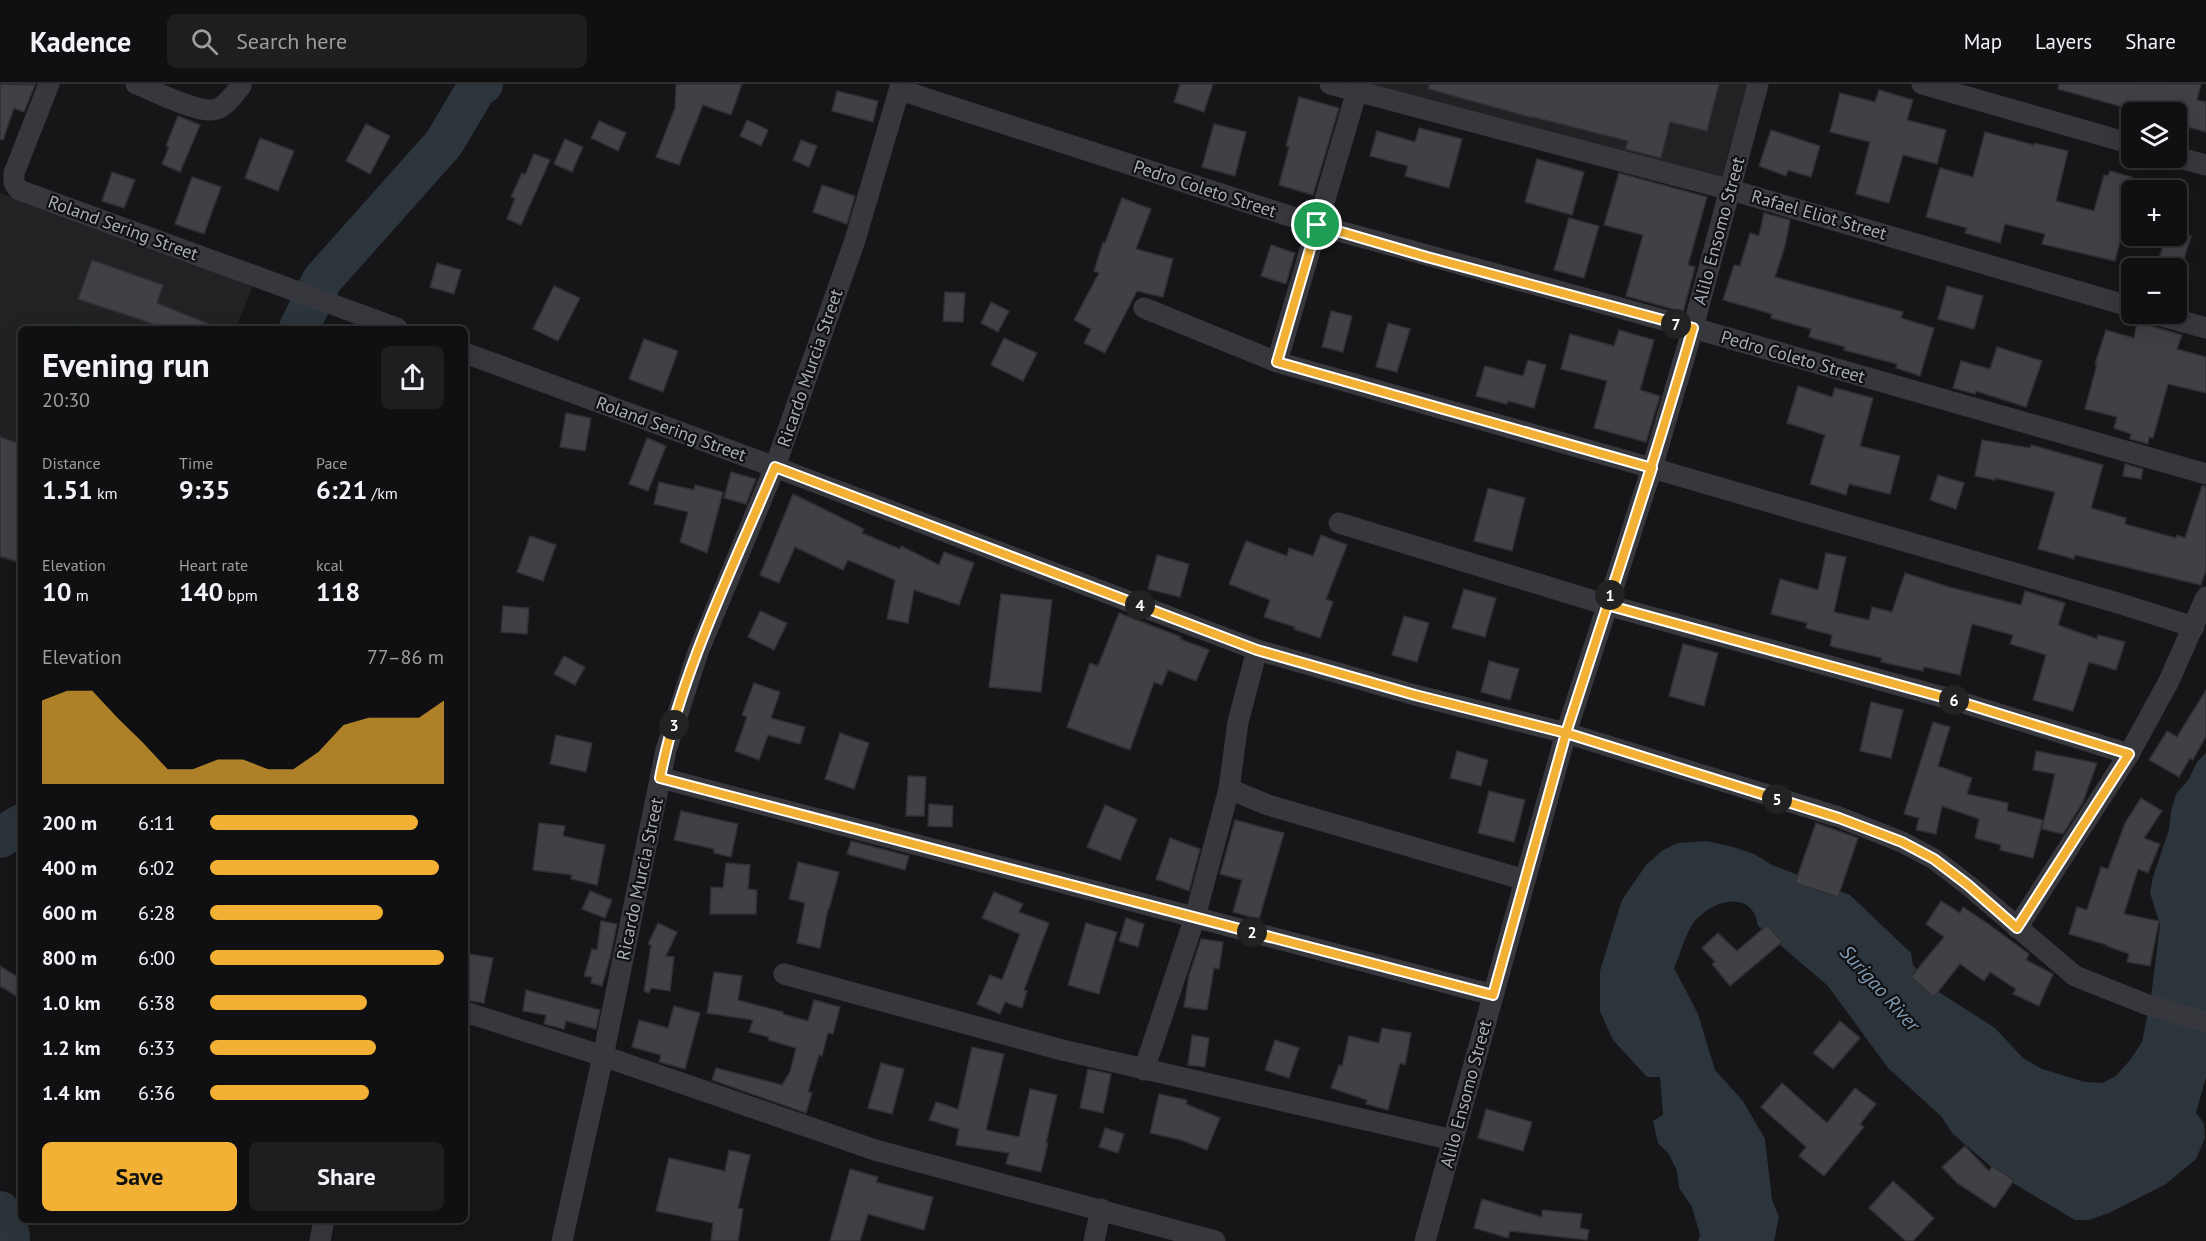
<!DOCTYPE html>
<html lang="en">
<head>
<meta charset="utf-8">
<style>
	:root { --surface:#101012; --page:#1e1e20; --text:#f1f3f6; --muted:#9c9d9f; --line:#303032; --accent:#f2b134 }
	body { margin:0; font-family:"PT Sans",sans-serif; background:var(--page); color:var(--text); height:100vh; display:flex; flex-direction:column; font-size:22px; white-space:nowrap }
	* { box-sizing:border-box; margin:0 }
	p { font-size:20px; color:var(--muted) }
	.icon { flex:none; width:33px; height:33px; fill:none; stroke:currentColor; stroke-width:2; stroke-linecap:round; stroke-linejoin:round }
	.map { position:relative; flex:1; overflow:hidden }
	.side { position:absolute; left:18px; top:242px; width:450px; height:897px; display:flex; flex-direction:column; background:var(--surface); border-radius:9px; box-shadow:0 6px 24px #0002,0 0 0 2px var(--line) }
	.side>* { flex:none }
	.buttons { position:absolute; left:2121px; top:18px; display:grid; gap:12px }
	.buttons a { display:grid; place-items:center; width:66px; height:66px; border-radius:9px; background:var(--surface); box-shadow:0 6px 24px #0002,0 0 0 2px var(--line); font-size:30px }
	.pin { position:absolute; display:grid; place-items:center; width:51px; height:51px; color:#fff; margin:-26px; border:3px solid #fff; border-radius:50%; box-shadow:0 2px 6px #0007 }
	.km { position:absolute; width:30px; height:30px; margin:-15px; border-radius:50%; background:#222; color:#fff; font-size:16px; line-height:30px; text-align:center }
	.round { display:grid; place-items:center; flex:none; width:63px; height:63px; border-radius:9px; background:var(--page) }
	.head { display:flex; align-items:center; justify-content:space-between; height:102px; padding:0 24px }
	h1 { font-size:33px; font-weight:700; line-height:45px }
	.figures { display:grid; grid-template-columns:repeat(3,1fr); gap:9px; height:102px; padding:6px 24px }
	.figures div { display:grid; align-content:center }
	.figures b { font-size:26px; font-weight:700 }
	.figures small { font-size:16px; font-weight:400 }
	.figures p { font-size:16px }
	.chart { height:168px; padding:12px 24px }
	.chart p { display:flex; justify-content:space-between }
	.chart svg { width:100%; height:108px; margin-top:6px; fill:var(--accent); opacity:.7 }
	.action { display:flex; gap:12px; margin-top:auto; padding:12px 24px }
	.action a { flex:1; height:69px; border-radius:9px; background:var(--accent); color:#111; font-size:24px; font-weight:700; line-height:69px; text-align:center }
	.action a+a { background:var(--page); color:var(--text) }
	ul { padding:0 24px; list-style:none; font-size:20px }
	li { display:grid; grid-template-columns:96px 72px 1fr; align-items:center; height:45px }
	li i { height:15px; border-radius:8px; background:var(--accent) }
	header { display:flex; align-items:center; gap:36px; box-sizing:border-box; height:84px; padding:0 30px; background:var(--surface); border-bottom:2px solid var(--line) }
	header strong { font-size:28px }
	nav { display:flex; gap:33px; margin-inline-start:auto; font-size:21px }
	.search { width:420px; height:54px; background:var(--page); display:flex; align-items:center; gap:15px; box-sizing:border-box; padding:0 21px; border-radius:9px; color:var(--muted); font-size:22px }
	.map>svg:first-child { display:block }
</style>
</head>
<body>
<header>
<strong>Kadence</strong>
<div class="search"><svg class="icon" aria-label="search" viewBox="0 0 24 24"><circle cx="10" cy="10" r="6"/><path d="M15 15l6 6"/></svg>Search here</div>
<nav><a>Map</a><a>Layers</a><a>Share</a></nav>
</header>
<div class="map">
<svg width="2206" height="1157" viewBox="0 0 2206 1157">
	<rect width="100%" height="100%" fill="#161618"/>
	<g fill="#222225">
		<path d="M1367,0H1747L1721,96Z"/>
		<path d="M0,109L254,198L236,244H21V481L0,474Z"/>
	</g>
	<path fill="#1e261f" d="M73,236L100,244H54L56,241Z"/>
	<path fill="#2c353c" d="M2206,669V993L2196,1029L2204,1039L2205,1054L2196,1075L2166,1100L2109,1129L2089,1136H2075L2003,1093L1952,1049L1941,1032L1888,984L1828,902L1758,842C1757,838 1756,832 1754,829C1740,805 1703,823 1692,841C1684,854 1680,871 1674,884L1698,930L1715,986L1743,1017L1765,1055L1772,1116L1779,1133L1774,1157H1698L1700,1151L1692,1123L1679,1104L1677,1087L1669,1070L1658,1059L1653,1037L1663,1031L1660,993H1647L1613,956L1607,943L1600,927V887L1622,816L1646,781L1663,766L1678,759L1707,757L1733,763L1754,770L1772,781L1850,811L1911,869L1913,881L1934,905L1995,944L2023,974L2042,985L2085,998L2102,999L2116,992L2130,976L2142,958L2151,913L2160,841L2150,809L2153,793L2169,746L2171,727L2176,710L2189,695L2197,678Z"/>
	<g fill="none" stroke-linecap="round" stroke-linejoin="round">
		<g stroke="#2c353c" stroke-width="40">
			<path d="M299,244L322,196L444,59L476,5L483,0"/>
			<path d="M0,754L21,740"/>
			<path d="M0,1127L10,1151V1157"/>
		</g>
	</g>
	<g fill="#404145" stroke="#303034" stroke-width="1.5">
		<path d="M0,0L35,1L24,28L14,24L3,56L0,55Z"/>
		<path d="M676,0H742L731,31L703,21L679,81L656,73L675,24Z"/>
		<path d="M1180,0H1213L1204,28L1174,18Z"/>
		<path d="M1429,0H1719L1707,47L1670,38L1661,74L1625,65L1628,57L1533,33V34L1428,5Z"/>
		<path d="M2059,0H2201L2197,16L2206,18V48L2176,40V28H2125L2126,24L2058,5Z"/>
		<path d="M1879,6L1913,16L1907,36L1946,46L1937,80L1903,71L1889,119L1856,110L1870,58L1830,48L1840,9L1875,18Z"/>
		<path d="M837,7L878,17L873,38L832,27Z"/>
		<path d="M1299,13L1339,24L1313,111L1279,101L1289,63L1286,62Z"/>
		<path d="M178,32L200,41L180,88L162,80L169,63L166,62Z"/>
		<path d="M747,36L768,46L761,62L740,52Z"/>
		<path d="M599,37L626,49L618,67L591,54Z"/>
		<path d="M366,40L390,52L370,90L346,77Z"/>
		<path d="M1214,40L1246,48L1235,92L1202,83Z"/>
		<path d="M1419,44L1462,55L1449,104L1405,92L1408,82L1370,72L1377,47L1415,58Z"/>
		<path d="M1771,46L1820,62L1811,93L1788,86L1786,92L1759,82Z"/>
		<path d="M1985,48L2034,61L2035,59L2068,67L2056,117L2094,127L2104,91L2108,92L2110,87L2132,93V133L2127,131L2115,177L2042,160L2045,150L2005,140L2000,159L1965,149L1967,144L1926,133L1940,84L1973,93Z"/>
		<path d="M260,54L294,67L278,107L245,94Z"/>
		<path d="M565,55L583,63L572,88L554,80Z"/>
		<path d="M801,56L817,62L809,83L793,76Z"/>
		<path d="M534,70L550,76L521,141L507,135L515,114L511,113L522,89L525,91Z"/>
		<path d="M1537,75L1584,88L1572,131L1525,118Z"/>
		<path d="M112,88L135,96L124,124L102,117Z"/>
		<path d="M1619,89L1707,113L1688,181L1695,183L1683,228L1626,212L1643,151L1604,141Z"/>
		<path d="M192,93L221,103L204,150L175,140Z"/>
		<path d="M822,101L855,112L847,140L813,128Z"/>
		<path d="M1122,114L1151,125L1136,165L1173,175L1163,213L1137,207L1105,269L1084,259L1091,245L1074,236L1099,189L1094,187L1103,158L1105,159Z"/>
		<path d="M1764,129L1790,136L1785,162L1775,193L1903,228L1901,234L1934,244L1920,292L1896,284L1897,280L1844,266L1845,263L1809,253L1811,245L1771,234L1772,230L1723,216L1734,181L1740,182L1750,149L1759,152Z"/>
		<path d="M1569,134L1599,142L1584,194L1554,186Z"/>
		<path d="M2166,152H2191L2180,188L2176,187V184L2157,181Z"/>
		<path d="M1271,161L1295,169L1286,200L1261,192Z"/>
		<path d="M92,176L163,201L157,219L219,244H165L78,215Z"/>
		<path d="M437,179L461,186L454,210L430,203Z"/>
		<path d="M554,202L580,214L558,257L533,245Z"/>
		<path d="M1947,202L1983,212L1974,245L1938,235Z"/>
		<path d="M945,208L965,209L963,238L943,237Z"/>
		<path d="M991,218L1009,227L998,248L981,239Z"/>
		<path d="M1331,227L1352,232L1343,268L1322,263Z"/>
		<path d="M2142,231L2146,238L2151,242L2182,251L2177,265L2206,273V309L2168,300L2153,354L2149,353L2148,360L2130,355L2131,350L2114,344L2117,333L2085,325L2097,280H2095L2106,246L2134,254L2138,234Z"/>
		<path d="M1388,239L1410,245L1397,288L1376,283Z"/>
		<path d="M1619,246L1654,256L1640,306L1660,312L1646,358L1594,344L1607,297L1561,285L1570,250L1614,262Z"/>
		<path d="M1004,254L1037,269L1023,297L991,281Z"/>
		<path d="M644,255L678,267L663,308L629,295Z"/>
		<path d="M1997,263L2042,277L2026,323L1976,307L1975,310L1953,304L1961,277L1990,285Z"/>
		<path d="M1528,276L1546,281L1534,324L1508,317L1507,320L1476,312L1485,282L1523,292Z"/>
		<path d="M1798,302L1832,313L1835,304L1873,314L1860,362L1900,372L1890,410L1849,400L1846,411L1810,400L1825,351L1787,339Z"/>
		<path d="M566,329L591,334L585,367L560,363Z"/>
		<path d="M0,353L21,360V479L0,472Z"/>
		<path d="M647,354L666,362L648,407L629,400Z"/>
		<path d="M1982,356L2030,364L2031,361L2103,381L2091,424L2126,434L2125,440L2176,454L2177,451L2185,454L2202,402H2206V486L2201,501L2075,471L2074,475L2038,465L2055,408L1995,394V396L1975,392Z"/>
		<path d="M2125,380L2143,385L2141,395L2123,392Z"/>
		<path d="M731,388L756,395L746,420L724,414Z"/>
		<path d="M1938,391L1964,399L1956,425L1930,416Z"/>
		<path d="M659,398L694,406L695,401L723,408L707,469L680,458L688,428L654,420Z"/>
		<path d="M1488,404L1525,414L1512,467L1474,457Z"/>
		<path d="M793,410L864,445L862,449L900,465L901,462L939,481L944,468L974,479L959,521L914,506L908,539L887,535L895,496L848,476L843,486L795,463L779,499L760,491Z"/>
		<path d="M1321,451L1347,461L1326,515L1333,518L1320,554L1294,545L1295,543L1264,533L1270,516L1229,500L1246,457L1287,472L1289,464L1313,472Z"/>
		<path d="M530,452L556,461L543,497L517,488Z"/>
		<path d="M1826,469L1846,473L1834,528L1869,536L1872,523L1892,528L1905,489L1949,503L2021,521L2025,507L2065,519L2058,541L2097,555L2098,551L2125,558L2116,586L2089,578L2073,627L2033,616L2046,571L2010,560L2013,551L1972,540L1960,591L1924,583L1923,587L1881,578L1882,574L1830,562L1832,551L1806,544L1807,539L1771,530L1780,495L1818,506Z"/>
		<path d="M1157,471L1189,480L1180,513L1148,505Z"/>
		<path d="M1464,505L1496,514L1485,553L1452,544Z"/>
		<path d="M1001,510L1052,516L1041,608L989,603Z"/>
		<path d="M503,522L529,524L527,550L501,548Z"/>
		<path d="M760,527L787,539L774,566L748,553Z"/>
		<path d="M1119,529L1181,553L1180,555L1209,566L1196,597L1168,586L1162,601L1154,598L1130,666L1067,643L1090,579L1098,582Z"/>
		<path d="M1404,532L1429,539L1417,578L1392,571Z"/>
		<path d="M1683,560L1718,569L1704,622L1669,612Z"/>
		<path d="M564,572L585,583L575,601L554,590Z"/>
		<path d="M1489,577L1519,585L1510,616L1481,608Z"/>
		<path d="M754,599L780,608L771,634L805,643L800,660L768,651L759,676L735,667L747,633L742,631Z"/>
		<path d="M2206,606V652L2193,676L2190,674L2179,693L2149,676L2167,647L2177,653Z"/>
		<path d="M1871,618L1903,626L1891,674L1860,667Z"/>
		<path d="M1933,638L1950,643L1938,682L1972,694L1967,710L2008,719L2007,727L2043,736L2033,774L2000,766L2001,761L1975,754L1979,735L1942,722L1936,750L1916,746L1919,734L1904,730Z"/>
		<path d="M840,649L869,659L854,705L825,695Z"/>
		<path d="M556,651L592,659L586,688L550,680Z"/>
		<path d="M1457,667L1488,676L1481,702L1450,694Z"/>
		<path d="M2036,667L2097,679L2083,718L2063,750L2042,745L2055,690L2033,686Z"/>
		<path d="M908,692L926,693L924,732H906Z"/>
		<path d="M1489,707L1525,716L1514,758L1478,749Z"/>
		<path d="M2141,714L2162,727L2144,754L2160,760L2148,789L2138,785L2124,830L2159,837L2150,882L2127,878L2129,870L2107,862V861L2069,850L2077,823L2087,826L2101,783L2108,785L2125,739Z"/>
		<path d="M929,720L953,722L952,743L928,742Z"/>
		<path d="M1105,721L1137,735L1120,776L1087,763Z"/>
		<path d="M681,727L738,740L731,773L714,769V765L674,756Z"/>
		<path d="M1235,736L1284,749L1259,835L1233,828L1242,796L1220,790Z"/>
		<path d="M539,739L565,742L563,752L605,761L597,801L571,795L572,791L533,786Z"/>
		<path d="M1816,739L1858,754L1838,813L1795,799Z"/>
		<path d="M1170,754L1200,765L1189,807L1156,795Z"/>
		<path d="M851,757L909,772L905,786L847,770Z"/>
		<path d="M798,778L839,788L829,825H828L820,864L797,859L805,819L789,815Z"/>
		<path d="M726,779L750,781L748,805L757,806L756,830H710L711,803L723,804Z"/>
		<path d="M590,807L612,816L605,834L582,825Z"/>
		<path d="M994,808L1023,820L1019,828L1049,839L1024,906L1027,907L1022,924L1005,918L1000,930L977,920L990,891L1002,896L1020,850L982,834Z"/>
		<path d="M1941,817L1960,829L1963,823L1987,839L2029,870L2026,876L2053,890L2039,922L2013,910L2016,905L1990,888L1984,897L1960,880L1934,913L1911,893L1944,853L1926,840Z"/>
		<path d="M1126,834L1144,840L1138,863L1119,857Z"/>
		<path d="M601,837L617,840L610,874L602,902L591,899L592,893L584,892L592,865L597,866Z"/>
		<path d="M658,839L677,848L666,872L674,873L670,907L651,904L649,909L644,907L651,861L648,860Z"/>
		<path d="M1086,839L1117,848L1099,910L1068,901Z"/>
		<path d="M1767,841L1782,858L1730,902L1712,880L1715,878L1702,864L1718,849L1737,867Z"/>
		<path d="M1201,855L1223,858L1219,885L1214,884L1207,926L1184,923L1189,891Z"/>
		<path d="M465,869L493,874L484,919L465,916Z"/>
		<path d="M0,882L21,895V915L0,902Z"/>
		<path d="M714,888L742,892L738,916L783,928V930L808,937L814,916L840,923L833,950L828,949L822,972L819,971L808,1008L812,1009L806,1029L712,996L716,984L782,1001L790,988L796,964L768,956L769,953L749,948L753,936L707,929Z"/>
		<path d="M526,906L600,926L596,945L566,937L564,945L544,940L546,931L523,927Z"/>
		<path d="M674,922L700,929L685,985L659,978L661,971L632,963L639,936L668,944Z"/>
		<path d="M1840,937L1860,954L1833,985L1813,969Z"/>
		<path d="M1382,944L1411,949L1405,981L1400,979L1388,1026L1366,1020L1367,1016L1331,1004L1339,981L1342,982L1349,952L1379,959Z"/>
		<path d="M1192,951L1209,954L1205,983L1188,981Z"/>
		<path d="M1275,956L1299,964L1289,994L1265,986Z"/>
		<path d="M972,963L1004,970L986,1046L1019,1053L1030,1005L1057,1011L1046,1059H1048L1041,1088L1006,1080L1009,1069L956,1061L959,1045L929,1036L936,1018L958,1025Z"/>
		<path d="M881,979L904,985L892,1030L868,1024Z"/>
		<path d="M1088,985L1111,990L1103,1029L1080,1024Z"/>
		<path d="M1782,999L1827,1039L1855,1004L1876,1020L1860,1040L1864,1043L1824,1092L1799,1072L1806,1063L1761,1023Z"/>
		<path d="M1159,1010L1187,1016L1186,1020L1220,1034L1207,1066L1181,1056L1150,1049Z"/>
		<path d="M1486,1025L1532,1038L1523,1067L1478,1054Z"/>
		<path d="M1105,1044L1124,1050L1118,1069L1099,1063Z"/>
		<path d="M1965,1062L1989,1087L1992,1082L2014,1096L1995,1124L1957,1099L1942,1083Z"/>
		<path d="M729,1066L750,1071L738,1124L743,1125L738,1157H711L713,1139L656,1127L669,1074L725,1087Z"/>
		<path d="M850,1085L878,1093L876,1098L933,1113L924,1146L868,1130L860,1157H830Z"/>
		<path d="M1893,1097L1934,1134L1913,1157H1906L1869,1124Z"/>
		<path d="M1482,1115L1542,1133V1126L1582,1130L1580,1144L1589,1146L1587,1156L1510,1147L1508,1154L1474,1144Z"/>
	</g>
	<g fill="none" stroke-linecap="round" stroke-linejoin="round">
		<g stroke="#37383d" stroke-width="21">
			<path d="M49,0L14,89V99L19,106L397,244"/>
			<path d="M136,0C155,7 199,31 217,25C227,21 234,10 241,2"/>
			<path d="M1330,0L1731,106L2132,223"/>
			<path d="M1922,0L2132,60"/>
			<path d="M900,6L1317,141L1693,244L2206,390"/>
			<path d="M2176,73L2206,81"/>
			<path d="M1144,224L1277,278L1652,384L2118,519L2194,543"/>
			<path d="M2155,230L2206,244"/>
			<path d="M465,269L775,383L1257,566L1415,611L1566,649L1839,733L1902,758L1934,775L1968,801L2075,892L2148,921L2206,938"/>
			<path d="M1277,278L1359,0"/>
			<path d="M1339,439L1607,521L1957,617L2129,670"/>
			<path d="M661,694L1493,911"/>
			<path d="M1229,705L1268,721L1525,796"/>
			<path d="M2017,844L2129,670L2169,597L2206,513"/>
			<path d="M784,890L1062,966L1453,1056"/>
			<path d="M465,928L603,972L875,1066L1215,1157"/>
			<path d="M1144,986L1195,833L1229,705L1238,638L1257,566"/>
			<path d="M320,1157L324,1136"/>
			<path d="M562,1157L603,972L666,666L698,568L775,383L855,156L901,0"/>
			<path d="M1094,1157L1101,1125"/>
			<path d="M1425,1157L1566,649L1652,384L1693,244L1758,0"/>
		</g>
	</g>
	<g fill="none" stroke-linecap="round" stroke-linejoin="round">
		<g stroke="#fff" stroke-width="12">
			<path id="route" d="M1317,141L1277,278L1652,384L1566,649L1493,911L660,694C680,590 734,481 775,383L1257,566L1415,611L1566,649L1839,734L1902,758L1934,775L1968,801L2017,844L2129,670L1957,617L1607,521C1637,429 1666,337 1693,244L1427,173L1317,141"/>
		</g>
		<use href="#route" stroke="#f2b134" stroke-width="8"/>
	</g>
	<g text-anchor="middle" stroke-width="4.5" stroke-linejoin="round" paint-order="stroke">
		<g font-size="18" fill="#a8adb8" stroke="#111113">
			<text transform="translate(1205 105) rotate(18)" y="6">Pedro Coleto Street</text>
			<text transform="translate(1819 131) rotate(16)" y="6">Rafael Eliot Street</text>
			<text transform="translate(123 144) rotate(20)" y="6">Roland Sering Street</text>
			<text transform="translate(1719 147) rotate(-75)" y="6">Alilo Ensomo Street</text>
			<text transform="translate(1793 273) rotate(16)" y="6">Pedro Coleto Street</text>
			<text transform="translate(810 284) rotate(-71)" y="6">Ricardo Murcia Street</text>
			<text transform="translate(671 345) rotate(20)" y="6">Roland Sering Street</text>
			<text transform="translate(640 795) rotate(-78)" y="6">Ricardo Murcia Street</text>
			<text transform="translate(1466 1010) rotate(-75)" y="6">Alilo Ensomo Street</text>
		</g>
		<g font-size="20" font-style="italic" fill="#7f9bb3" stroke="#111113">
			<text transform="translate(1880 904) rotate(48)" y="7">Surigao River</text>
		</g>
	</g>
</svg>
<div class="buttons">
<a><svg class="icon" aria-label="layers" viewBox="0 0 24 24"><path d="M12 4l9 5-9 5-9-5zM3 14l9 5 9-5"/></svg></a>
<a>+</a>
<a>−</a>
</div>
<div class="pin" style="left:1317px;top:141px;background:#1e9e55"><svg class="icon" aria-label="arrive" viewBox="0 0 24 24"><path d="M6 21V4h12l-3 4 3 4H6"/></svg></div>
<b class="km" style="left:1610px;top:511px">1</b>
<b class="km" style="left:1252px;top:848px">2</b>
<b class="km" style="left:674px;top:641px">3</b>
<b class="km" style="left:1140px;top:521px">4</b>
<b class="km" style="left:1777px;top:715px">5</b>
<b class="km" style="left:1954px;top:616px">6</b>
<b class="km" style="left:1676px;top:240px">7</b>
<section class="side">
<div class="head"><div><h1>Evening run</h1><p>20:30</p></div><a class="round"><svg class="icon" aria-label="share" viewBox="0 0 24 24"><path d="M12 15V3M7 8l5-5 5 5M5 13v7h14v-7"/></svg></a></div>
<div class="figures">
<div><p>Distance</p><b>1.51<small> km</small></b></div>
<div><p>Time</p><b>9:35</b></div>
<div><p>Pace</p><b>6:21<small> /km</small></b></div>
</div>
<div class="figures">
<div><p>Elevation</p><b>10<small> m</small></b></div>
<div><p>Heart rate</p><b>140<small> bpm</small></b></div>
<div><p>kcal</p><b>118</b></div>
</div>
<div class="chart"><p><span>Elevation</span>77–86 m</p>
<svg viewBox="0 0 160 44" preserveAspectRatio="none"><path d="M0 44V10L10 6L20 6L30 17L40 27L50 38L60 38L70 34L80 34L90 38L100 38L110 31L120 20L130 17L140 17L150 17L160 10V44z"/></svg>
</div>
<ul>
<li><b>200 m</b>6:11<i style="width:89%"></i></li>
<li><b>400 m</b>6:02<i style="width:98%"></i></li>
<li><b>600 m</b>6:28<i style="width:74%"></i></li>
<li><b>800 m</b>6:00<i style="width:100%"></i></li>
<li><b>1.0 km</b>6:38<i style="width:67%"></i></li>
<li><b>1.2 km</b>6:33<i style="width:71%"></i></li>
<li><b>1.4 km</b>6:36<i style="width:68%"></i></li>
</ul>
<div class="action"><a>Save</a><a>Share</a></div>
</section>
</div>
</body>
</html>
